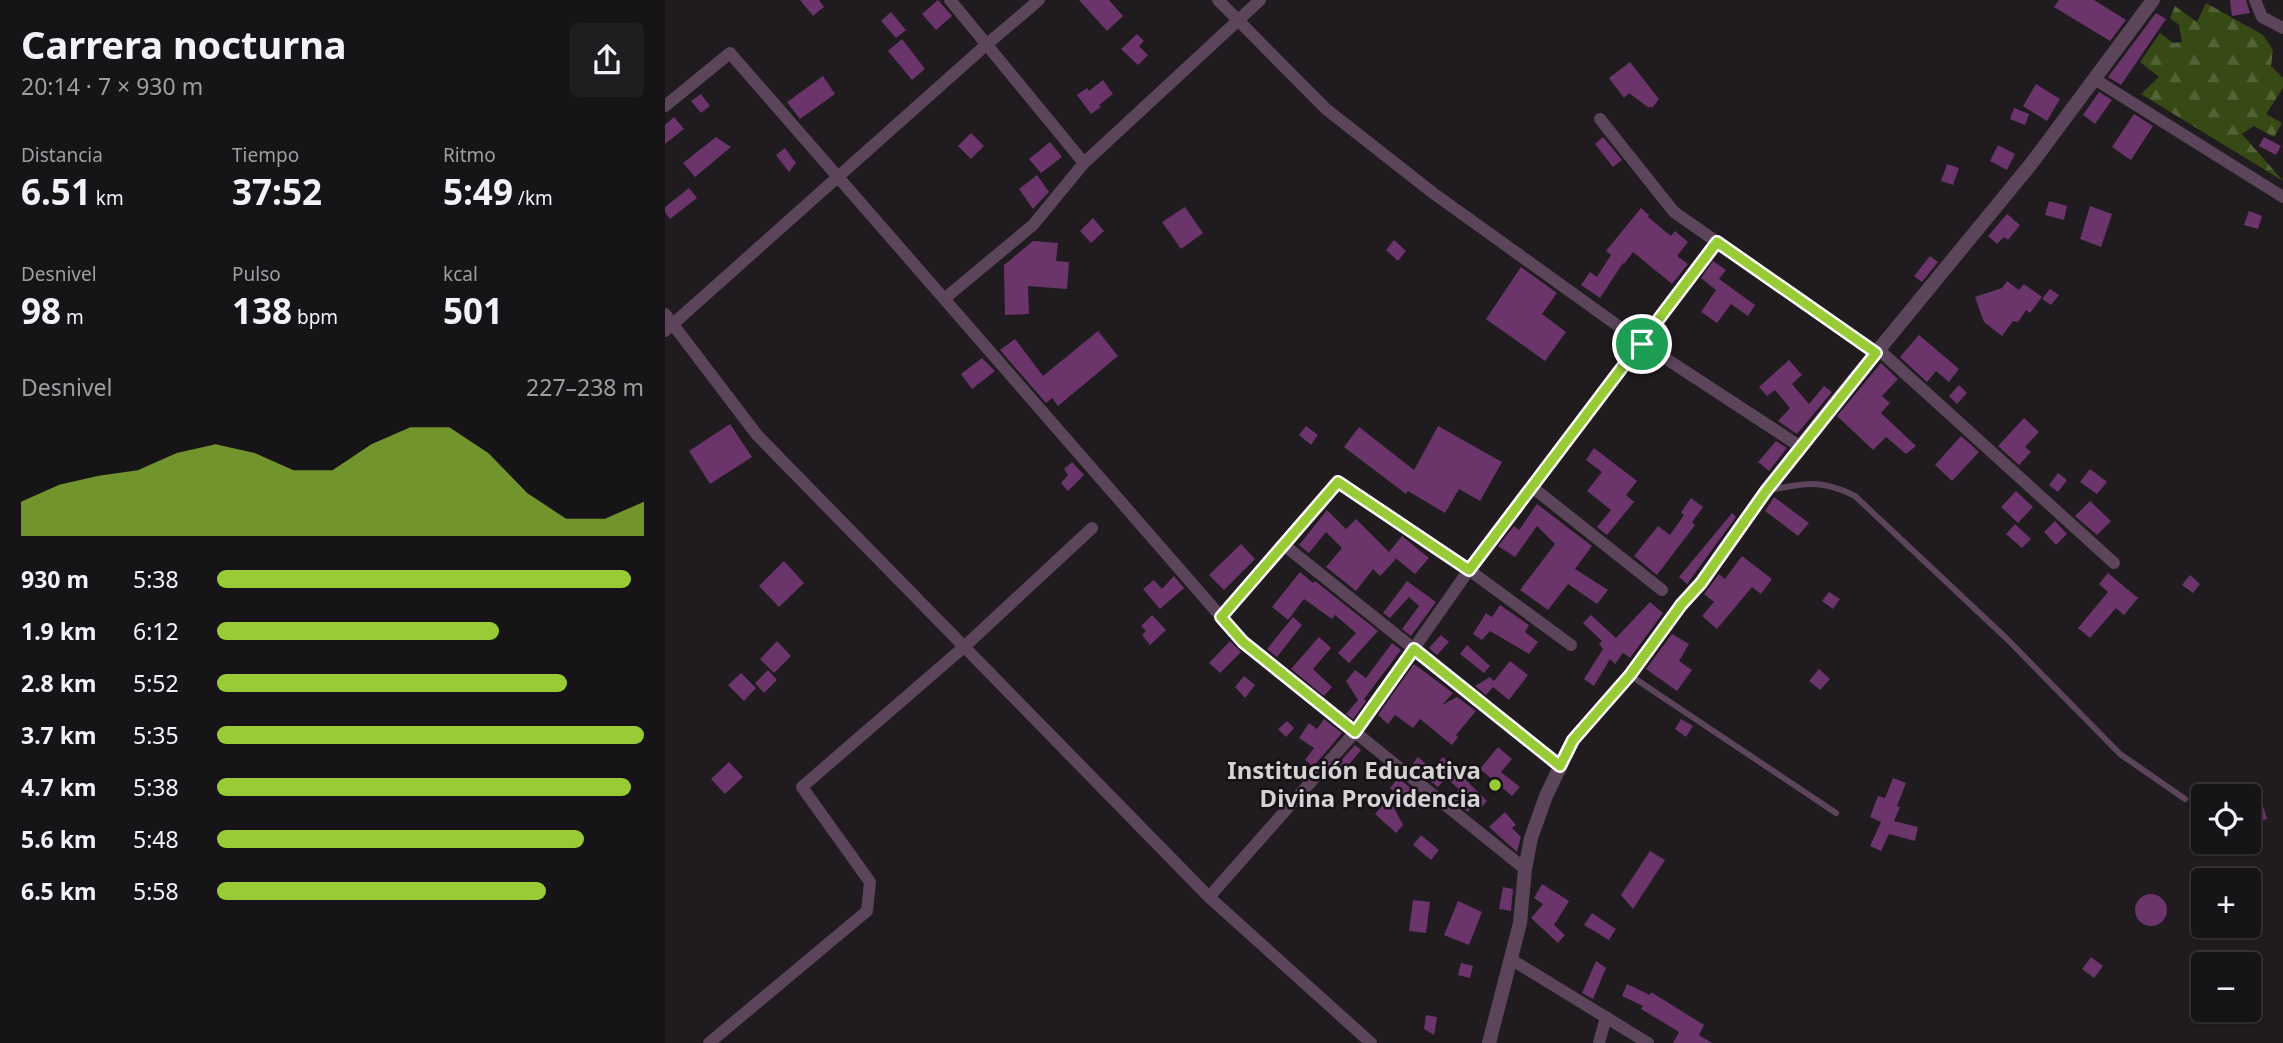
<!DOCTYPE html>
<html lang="es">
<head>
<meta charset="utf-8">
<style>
	:root { --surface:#171417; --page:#201d20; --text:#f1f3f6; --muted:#9e9ea1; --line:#363336; --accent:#98cb36 }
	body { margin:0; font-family:"Noto Sans",sans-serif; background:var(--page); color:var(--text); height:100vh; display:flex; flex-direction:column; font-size:26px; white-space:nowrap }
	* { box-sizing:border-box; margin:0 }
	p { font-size:23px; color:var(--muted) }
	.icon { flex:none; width:38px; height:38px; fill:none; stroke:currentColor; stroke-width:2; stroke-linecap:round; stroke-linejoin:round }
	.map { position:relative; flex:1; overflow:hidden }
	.drawer { display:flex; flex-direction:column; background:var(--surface); width:665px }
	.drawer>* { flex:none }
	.fabs { position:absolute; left:1526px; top:784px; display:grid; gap:14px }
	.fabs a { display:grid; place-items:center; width:70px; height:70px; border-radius:7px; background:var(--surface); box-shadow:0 2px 5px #0004,0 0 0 2px var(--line); font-size:35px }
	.pin { position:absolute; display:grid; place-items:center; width:60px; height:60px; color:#fff; margin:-30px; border:4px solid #fff; border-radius:50%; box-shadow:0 2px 7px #0007 }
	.round { display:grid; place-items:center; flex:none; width:74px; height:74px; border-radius:7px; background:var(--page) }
	.summary { display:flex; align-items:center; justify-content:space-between; height:119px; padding:0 21px }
	h1 { font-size:38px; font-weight:700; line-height:52px }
	.stats { display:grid; grid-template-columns:repeat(3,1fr); gap:10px; height:119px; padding:7px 21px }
	.stats div { display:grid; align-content:center }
	.stats b { font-size:35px; font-weight:700 }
	.stats small { font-size:19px; font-weight:400 }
	.stats p { font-size:19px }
	.chart { height:196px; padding:14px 21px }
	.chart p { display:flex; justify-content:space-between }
	.chart svg { width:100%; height:126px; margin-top:7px; fill:var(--accent); opacity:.7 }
	ul { padding:0 21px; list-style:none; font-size:23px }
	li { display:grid; grid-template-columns:112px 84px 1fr; align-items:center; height:52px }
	li i { height:18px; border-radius:9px; background:var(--accent) }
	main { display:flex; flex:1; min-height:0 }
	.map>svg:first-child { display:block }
</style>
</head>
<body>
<main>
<section class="drawer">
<div class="summary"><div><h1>Carrera nocturna</h1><p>20:14 · 7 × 930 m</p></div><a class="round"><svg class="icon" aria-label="share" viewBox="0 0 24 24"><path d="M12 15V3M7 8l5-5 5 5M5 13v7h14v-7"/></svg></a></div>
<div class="stats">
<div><p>Distancia</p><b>6.51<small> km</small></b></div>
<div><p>Tiempo</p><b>37:52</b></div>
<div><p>Ritmo</p><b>5:49<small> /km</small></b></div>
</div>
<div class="stats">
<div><p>Desnivel</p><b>98<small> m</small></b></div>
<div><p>Pulso</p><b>138<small> bpm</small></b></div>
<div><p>kcal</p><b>501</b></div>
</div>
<div class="chart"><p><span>Desnivel</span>227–238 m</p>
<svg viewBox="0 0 160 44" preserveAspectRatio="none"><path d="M0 44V32L10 26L20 23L30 21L40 15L50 12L60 15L70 21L80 21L90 12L100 6L110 6L120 15L130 29L140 38L150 38L160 32V44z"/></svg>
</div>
<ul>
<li><b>930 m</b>5:38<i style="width:97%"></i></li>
<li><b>1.9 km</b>6:12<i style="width:66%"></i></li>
<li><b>2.8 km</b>5:52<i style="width:82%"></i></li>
<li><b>3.7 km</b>5:35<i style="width:100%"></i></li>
<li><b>4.7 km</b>5:38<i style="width:97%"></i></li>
<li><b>5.6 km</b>5:48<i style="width:86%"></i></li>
<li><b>6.5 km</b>5:58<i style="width:77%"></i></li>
</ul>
</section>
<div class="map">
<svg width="1618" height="1043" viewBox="0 0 1618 1043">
	<defs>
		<pattern id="forest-firs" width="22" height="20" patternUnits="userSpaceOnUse" patternTransform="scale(1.75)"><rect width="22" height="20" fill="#374a15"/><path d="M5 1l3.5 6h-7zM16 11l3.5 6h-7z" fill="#536336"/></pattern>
	</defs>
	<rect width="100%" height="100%" fill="#1f1b1f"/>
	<path fill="url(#forest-firs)" d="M1541,3L1598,35L1608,50L1606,66L1618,78V88L1601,114L1617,123L1609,137L1589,126L1577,134L1618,181L1476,94L1494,77L1475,62L1495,33L1508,43L1517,42L1514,25L1505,18L1510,6L1532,22Z"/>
	<g fill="#6b346b">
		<path d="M135,0H154L159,7L148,16Z"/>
		<path d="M273,0L287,16L271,30L257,14Z"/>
		<path d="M414,0H444L458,16L442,31Z"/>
		<path d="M1394,0H1429L1461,20L1445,41L1389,7Z"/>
		<path d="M1565,0H1581L1585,13L1567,16Z"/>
		<path d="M226,12L241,30L231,38L216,21Z"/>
		<path d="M1491,13L1501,19L1456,85L1443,77Z"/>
		<path d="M472,34L479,41L474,46L483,55L473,65L456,49Z"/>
		<path d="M237,39L260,69L247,80L223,51Z"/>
		<path d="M965,62L994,99L987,108L985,106L984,108L964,93L959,98L944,78Z"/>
		<path d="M158,76L170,94L135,119L122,102Z"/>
		<path d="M438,80L448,94L434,105L436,107L426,114L412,95L422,88L424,91Z"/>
		<path d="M1371,84L1395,99L1382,121L1358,106Z"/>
		<path d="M1434,92L1447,100L1430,124L1418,115Z"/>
		<path d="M36,94L45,106L36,113L26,101Z"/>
		<path d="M1349,108L1364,114L1360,125L1345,119Z"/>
		<path d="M1469,114L1488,126L1466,160L1447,147Z"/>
		<path d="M9,117L19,129L0,144V125Z"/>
		<path d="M306,133L319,146L306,159L293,146Z"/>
		<path d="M51,137L66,147L30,177L18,163Z"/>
		<path d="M938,137L957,160L948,167L930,144Z"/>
		<path d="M1599,137L1616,146L1611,155L1594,146Z"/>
		<path d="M385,142L397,157L376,173L364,159Z"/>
		<path d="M1333,145L1350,154L1342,170L1325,161Z"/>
		<path d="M120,148L131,163L124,172L111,155Z"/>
		<path d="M1282,164L1294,168L1288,185L1276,181Z"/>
		<path d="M372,175L384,192L368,209L354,189Z"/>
		<path d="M24,188L32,198L5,219L0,212V207Z"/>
		<path d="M1384,201L1402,206L1399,220L1380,215Z"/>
		<path d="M1425,206L1447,214L1436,247L1415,239Z"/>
		<path d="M520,207L538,233L516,249L497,222Z"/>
		<path d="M976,208L984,215L983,217L1006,236L1010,231L1023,242L1012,256L1023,264L1007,284L968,252L959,264L958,263L935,298L916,285L925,272L932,277L946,255L941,251Z"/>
		<path d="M1584,211L1597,216L1593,229L1579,225Z"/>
		<path d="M1342,214L1355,225L1343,240L1339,237L1332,244L1323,236Z"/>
		<path d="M428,218L439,231L426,243L415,231Z"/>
		<path d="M729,240L741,251L733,261L721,250Z"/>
		<path d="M368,241L393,243L391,261L404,262L402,289L363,286L364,314L340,315L339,265Z"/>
		<path d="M1265,256L1273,262L1257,282L1249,276Z"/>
		<path d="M1048,261L1061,270L1054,279L1090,305L1083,316L1066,304L1052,323L1036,312L1051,290L1036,278Z"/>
		<path d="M856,267L892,293L877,314L901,332L880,361L821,319Z"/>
		<path d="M1342,281L1354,290L1359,284L1377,297L1365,313L1361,310L1353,322L1348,321L1337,336L1319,322L1310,297L1337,288Z"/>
		<path d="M1385,289L1394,295L1386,305L1377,299Z"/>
		<path d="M433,331L453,356L393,406L387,398L381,403L335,350L350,339L378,376Z"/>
		<path d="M1254,335L1294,369L1284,382L1271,371L1262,382L1235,357Z"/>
		<path d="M317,358L330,371L307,389L296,374Z"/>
		<path d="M1124,360L1137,375L1127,384L1144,404L1159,386L1167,392L1132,434L1113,421L1125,408L1110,390L1102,396L1094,387Z"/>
		<path d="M1216,363L1233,379L1217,396L1225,403L1216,413L1251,446L1241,454L1221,437L1208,450L1172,416Z"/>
		<path d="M1294,385L1302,393L1292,404L1284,396Z"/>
		<path d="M1359,418L1374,432L1360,447L1366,452L1354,465L1333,446Z"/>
		<path d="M65,424L87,457L45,484L24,451Z"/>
		<path d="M641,426L653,435L646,445L634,435Z"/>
		<path d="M773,426L837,462L815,501L794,489L780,513L743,491L741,494L679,447L694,427L749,470Z"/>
		<path d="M1296,436L1314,452L1287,481L1270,465Z"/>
		<path d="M1111,441L1122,448L1104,471L1093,462Z"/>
		<path d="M929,448L972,481L961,495L969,502L942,535L932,527L946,510L922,491L937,472L921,460Z"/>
		<path d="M407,462L419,475L403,491L396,483L403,475L399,469Z"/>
		<path d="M1425,469L1442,482L1432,494L1415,482Z"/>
		<path d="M1393,473L1402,480L1393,492L1384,485Z"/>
		<path d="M1351,491L1368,507L1353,523L1336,507Z"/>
		<path d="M1109,497L1144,523L1133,536L1100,511Z"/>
		<path d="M1026,498L1038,507L1027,522L1030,525L992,575L969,556L993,526L1005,535L1019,515L1016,512Z"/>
		<path d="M1425,501L1446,521L1432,535L1410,516Z"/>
		<path d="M872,504L927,546L910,569L943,590L932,604L903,584L883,610L855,590L890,544L872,526L850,557L833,546L849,526L854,530Z"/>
		<path d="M662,510L681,529L691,519L724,552L737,536L764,558L750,574L728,556L731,559L715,576L708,569L691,591L661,567L677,548L661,532L644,553L634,545Z"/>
		<path d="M1067,513L1071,517L1022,584L1014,577Z"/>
		<path d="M1390,521L1402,534L1391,545L1379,532Z"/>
		<path d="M1350,524L1366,539L1357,548L1341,534Z"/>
		<path d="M576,544L590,559L559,590L544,575Z"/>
		<path d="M1077,556L1107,579L1096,594L1087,587L1052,629L1037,616L1049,602L1039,594L1054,574L1060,579Z"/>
		<path d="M119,561L139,583L114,607L94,586Z"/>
		<path d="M635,572L648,583L650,581L713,631L684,663L673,653L691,633L670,615L667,619L639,599L623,620L607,607Z"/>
		<path d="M1443,573L1473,598L1459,615L1451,608L1425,638L1413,628L1443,592L1434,584Z"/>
		<path d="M1525,575L1535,584L1528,593L1517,585Z"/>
		<path d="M509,576L519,588L495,609L478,589L489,580L497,589Z"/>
		<path d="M742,581L771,602L746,636L737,629L754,606L744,597L725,618L718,613Z"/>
		<path d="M1164,592L1175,599L1168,609L1157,601Z"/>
		<path d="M985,602L998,613L965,658L958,653L950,664L945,659L929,686L919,679L938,649L934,644L937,641L918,623L926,615L951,638Z"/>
		<path d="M835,605L864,625L860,632L873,642L864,654L825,631L817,640L808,634L821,613L827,617Z"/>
		<path d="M487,615L501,630L485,645L477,635L481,631L476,626Z"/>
		<path d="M628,617L637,625L612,657L602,649Z"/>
		<path d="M1007,634L1024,644L1014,661L1027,670L1012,691L981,669Z"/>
		<path d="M776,635L784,642L772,655L764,648Z"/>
		<path d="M654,637L666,648L648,669L667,687L659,696L626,669Z"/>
		<path d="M112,641L126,656L109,673L95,659Z"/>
		<path d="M565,641L576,652L555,673L544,663Z"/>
		<path d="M727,643L736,650L699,699L701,701L688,719L681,714L693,700L681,681L690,670L701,678Z"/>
		<path d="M802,645L825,666L819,673L795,654Z"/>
		<path d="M845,661L863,675L844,700L828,687L821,695L810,686L825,677L829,681Z"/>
		<path d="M749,664L788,693L777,705L792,697L811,711L791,735L793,737L787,745L755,719L748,728L730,715L723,724L713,715Z"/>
		<path d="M1154,669L1165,679L1155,690L1144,681Z"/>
		<path d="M103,670L112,680L99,693L90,683Z"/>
		<path d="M76,673L91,688L79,701L63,685Z"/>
		<path d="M579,676L590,685L580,698L570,687Z"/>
		<path d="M659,719L677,733L648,767L640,760L649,748L634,738L644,723L652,729Z"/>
		<path d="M1016,719L1028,726L1021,737L1010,729Z"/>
		<path d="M622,721L629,728L621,737L613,729Z"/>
		<path d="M690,745L696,750L672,779L665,773Z"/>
		<path d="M833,747L847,759L836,772L855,787L847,796L815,769Z"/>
		<path d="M753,757L767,769L778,757L822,801L815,809L809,804L803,812L786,799L794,789L781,778L773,787L746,766Z"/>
		<path d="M64,762L78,777L60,794L46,779Z"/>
		<path d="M733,778L761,800L752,810L725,788Z"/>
		<path d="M1228,778L1241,783L1232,806L1235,807L1229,821L1253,827L1250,841L1224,834L1216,851L1205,846L1216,822L1205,817L1213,796L1220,798Z"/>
		<path d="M724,798L738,825L731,833L710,814Z"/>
		<path d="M1596,799L1602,819L1589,823L1584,803Z"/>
		<path d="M840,812L851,825L847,828L856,837L852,852L824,827Z"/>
		<path d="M756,835L774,850L766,860L748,845Z"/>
		<path d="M985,851L1000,860L968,909L956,895Z"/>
		<path d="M877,884L904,901L889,925L900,935L893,943L866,918L878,904L869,898Z"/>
		<path d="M838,887L848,889L846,911L834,909Z"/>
		<circle cx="1486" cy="910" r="16"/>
		<path d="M748,900L765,902L761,933L744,931Z"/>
		<path d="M793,901L817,912L804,945L779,935Z"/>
		<path d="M927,913L951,929L944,940L919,925Z"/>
		<path d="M1426,957L1438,966L1429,978L1417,969Z"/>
		<path d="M931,961L941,968L928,999L917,993Z"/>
		<path d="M796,963L808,966L805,978L793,975Z"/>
		<path d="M962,984L985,995L986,992L1039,1025L1034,1035L1047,1043H1008L1014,1032L976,1009L978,1006L957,996Z"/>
		<path d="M761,1015L772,1017L769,1035L759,1029Z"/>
	</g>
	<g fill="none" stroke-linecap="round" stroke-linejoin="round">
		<g stroke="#5c445b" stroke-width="6">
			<path d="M1105,490C1140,483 1157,479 1190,496L1341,638L1455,754L1520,799"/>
			<path d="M966,676L1171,813"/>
		</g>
		<g stroke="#5c445b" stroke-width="12">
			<path d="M285,0L419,163"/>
			<path d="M553,0L661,109L768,193L977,343L1136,447"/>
			<path d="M1590,0L1597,17L1618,28"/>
			<path d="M1431,80L1618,197"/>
			<path d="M0,106L65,53L578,642L860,869"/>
			<path d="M935,119L1009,212L1211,353"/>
			<path d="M279,299L368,225L419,163L595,0"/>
			<path d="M0,314L92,435L544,897L706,1043"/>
			<path d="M0,331L321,45L374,0"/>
			<path d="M1213,349L1449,563"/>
			<path d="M867,487L997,590"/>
			<path d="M619,545L895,766"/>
			<path d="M556,617L673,482L804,570L906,645"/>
			<path d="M544,897L690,732L804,570L1052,242"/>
			<path d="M847,960L983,1043"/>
			<path d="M44,1043L202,911L205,882L137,787L300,646L427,528"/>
			<path d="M934,1043L941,1017"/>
		</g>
		<path stroke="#5c445b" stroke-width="14" d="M824,1043L855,923L860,869L866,838L881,796L908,740L965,675L1016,605L1036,583L1101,491L1165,409L1366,164L1488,0"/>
	</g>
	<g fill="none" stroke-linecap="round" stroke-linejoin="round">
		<g stroke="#fff" stroke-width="14">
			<path id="route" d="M1052,242L1211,353L1101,491L1036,583L1016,605L965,675L908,740L895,766L749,649L690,732L578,642L556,617L673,482L804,570Z"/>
		</g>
		<use href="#route" stroke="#98cb36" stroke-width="9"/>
	</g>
	<circle fill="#98cb36" stroke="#161215" stroke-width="2.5" cx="830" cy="785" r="7"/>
	<g text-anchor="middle" stroke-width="5" stroke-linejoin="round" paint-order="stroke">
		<g font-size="24" font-weight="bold" fill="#d5d2d5" stroke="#161215" text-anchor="end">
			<text x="816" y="779">Institución Educativa<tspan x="816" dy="28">Divina Providencia</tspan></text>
		</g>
	</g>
</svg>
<div class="fabs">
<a><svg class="icon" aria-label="locate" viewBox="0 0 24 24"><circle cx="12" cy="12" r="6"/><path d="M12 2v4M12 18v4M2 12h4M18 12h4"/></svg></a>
<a>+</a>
<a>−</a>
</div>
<div class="pin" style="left:977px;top:344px;background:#1e9e55"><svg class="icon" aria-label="arrive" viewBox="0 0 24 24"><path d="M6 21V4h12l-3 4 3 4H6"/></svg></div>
</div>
</main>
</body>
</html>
